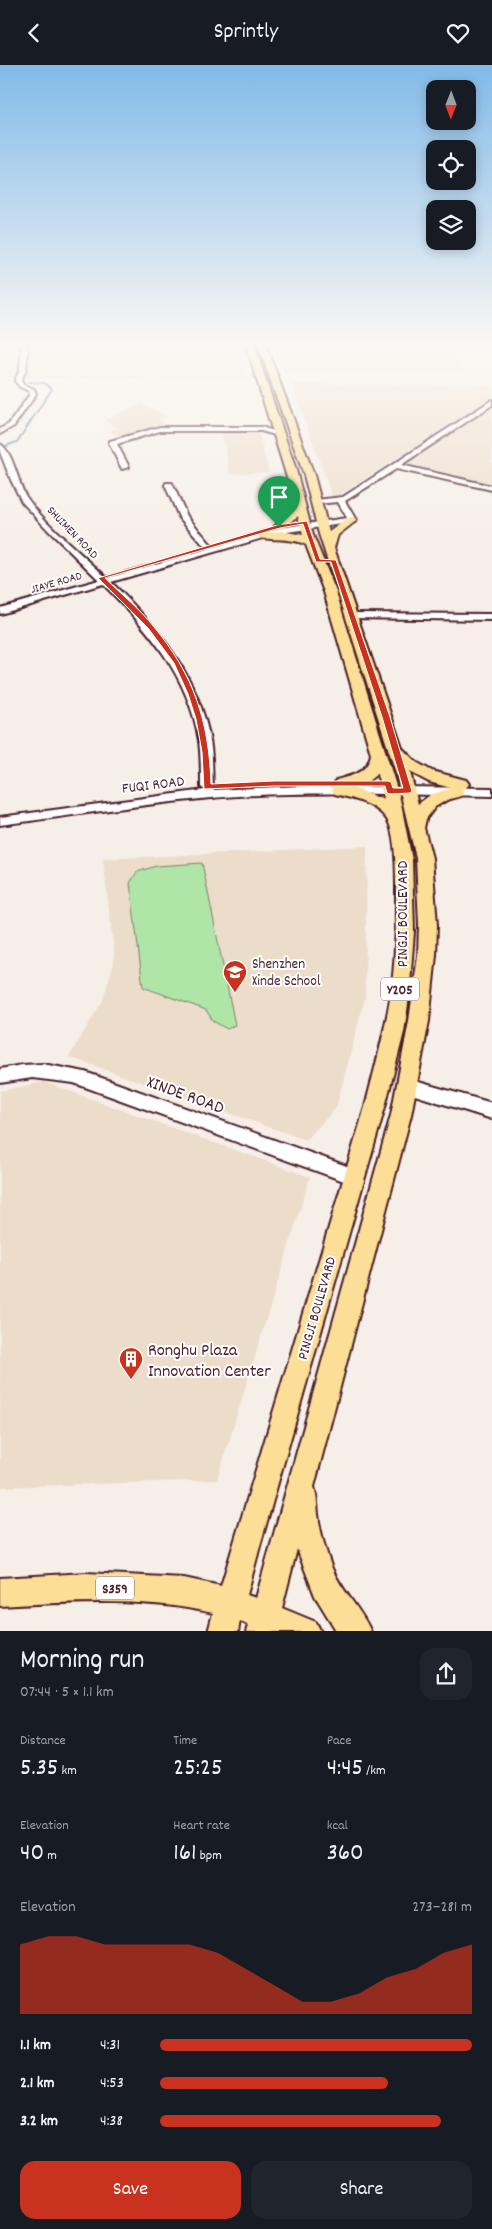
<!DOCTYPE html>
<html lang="en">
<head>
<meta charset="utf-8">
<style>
	:root { --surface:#171b24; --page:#20242c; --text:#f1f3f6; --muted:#9ea1a6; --accent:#c8321e }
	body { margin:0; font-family:Dekko,sans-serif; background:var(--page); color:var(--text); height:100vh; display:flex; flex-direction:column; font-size:19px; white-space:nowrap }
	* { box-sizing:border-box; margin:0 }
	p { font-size:16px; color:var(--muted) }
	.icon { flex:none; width:28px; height:28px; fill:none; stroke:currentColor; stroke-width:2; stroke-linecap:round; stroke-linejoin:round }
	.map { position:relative; height:1566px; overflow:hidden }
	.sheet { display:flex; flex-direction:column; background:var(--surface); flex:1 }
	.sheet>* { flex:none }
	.needle { width:32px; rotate:181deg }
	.buttons { position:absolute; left:426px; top:15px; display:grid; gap:10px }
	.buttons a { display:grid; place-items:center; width:50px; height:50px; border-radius:10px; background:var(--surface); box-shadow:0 2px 12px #0003; font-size:25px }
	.pin { position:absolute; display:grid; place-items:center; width:42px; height:42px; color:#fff; margin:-51px -21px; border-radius:50% 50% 50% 0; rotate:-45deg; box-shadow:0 0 5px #0007 }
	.pin .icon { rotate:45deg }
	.round { display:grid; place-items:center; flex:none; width:52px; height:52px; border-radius:15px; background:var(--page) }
	.overview { display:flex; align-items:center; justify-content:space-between; height:85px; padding:0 20px }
	h1 { font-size:28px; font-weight:600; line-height:38px }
	.metrics { display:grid; grid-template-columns:repeat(3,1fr); gap:8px; height:85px; padding:5px 20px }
	.metrics div { display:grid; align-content:center }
	.metrics b { font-size:25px; font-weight:600 }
	.metrics small { font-size:14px; font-weight:400 }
	.metrics p { font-size:14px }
	.chart { height:140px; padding:10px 20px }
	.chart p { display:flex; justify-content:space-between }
	.chart svg { width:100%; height:90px; margin-top:5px; fill:var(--accent); opacity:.7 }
	.button { display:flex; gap:10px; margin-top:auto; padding:10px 20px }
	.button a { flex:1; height:58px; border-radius:15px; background:var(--accent); color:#fff; font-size:20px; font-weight:600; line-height:58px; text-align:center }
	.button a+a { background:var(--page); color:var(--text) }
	ul { padding:0 20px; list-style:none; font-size:16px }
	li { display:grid; grid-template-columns:80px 60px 1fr; align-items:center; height:38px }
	li i { height:12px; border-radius:6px; background:var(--accent) }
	header { display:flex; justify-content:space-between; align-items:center; height:65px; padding:0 20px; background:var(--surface); font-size:22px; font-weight:600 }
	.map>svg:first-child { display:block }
</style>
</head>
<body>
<header><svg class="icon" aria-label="back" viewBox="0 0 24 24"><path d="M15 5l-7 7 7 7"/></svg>Sprintly<svg class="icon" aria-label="heart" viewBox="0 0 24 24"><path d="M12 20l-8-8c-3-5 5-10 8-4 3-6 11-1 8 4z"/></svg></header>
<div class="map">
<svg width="492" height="1567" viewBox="0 0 492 1567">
	<rect width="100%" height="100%" fill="#f6efe7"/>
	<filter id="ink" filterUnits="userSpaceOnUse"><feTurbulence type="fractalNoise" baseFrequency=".02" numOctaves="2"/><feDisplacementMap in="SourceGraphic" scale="10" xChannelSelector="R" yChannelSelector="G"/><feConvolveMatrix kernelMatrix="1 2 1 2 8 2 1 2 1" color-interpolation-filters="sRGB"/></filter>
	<g filter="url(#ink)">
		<g fill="#ecdcca">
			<path d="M0,280H19L17,312H0Z"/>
			<path d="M29,280H237L247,314L26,313Z"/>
			<path d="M276,280H492V291H456L463,308H284Z"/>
			<path d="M292,319L492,320V332L333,434Z"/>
			<path d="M142,339L167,351L162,353L164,361L121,374L109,366L120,363L104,355Z"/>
			<path d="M492,341V421L400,401Z"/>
			<path d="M258,366L269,407L230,409L222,368Z"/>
			<path d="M367,781L365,933L336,1043L306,1075L69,992L102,937L114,898V886L103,794Z"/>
			<path d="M44,1017L310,1112L217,1415L0,1422V1026Z"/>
		</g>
		<path fill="#afe5a7" stroke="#7c8269" d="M202,798L235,960L227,964L213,956L206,945L143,922L130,818L137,807L156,801Z"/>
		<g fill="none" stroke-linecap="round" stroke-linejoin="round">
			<path stroke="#70829e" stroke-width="2" d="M0,383L17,377L52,324L44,318L29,317"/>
			<g stroke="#4a1f2b" stroke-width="4">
				<g id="minor">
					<path d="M22,280H28L26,304L21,316L24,320L34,324L36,329L14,361L0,369V364L9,359L30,329L29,326L20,322L15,316L20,304Z"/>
					<path d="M492,335V340L401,400L492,421V425L396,404L345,436L356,455L355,457L280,468L111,517C157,562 199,611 210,676C213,691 212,707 213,722L211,725L301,721L492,723V731C407,730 322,726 238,731C158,736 79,750 0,760V752L205,725L201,722C201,707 201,691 199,676C189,611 148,564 103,519L0,549V543L99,515L48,465L22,437L11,415L0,387V379C12,385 18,417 25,430C42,457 83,490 107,513L207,484L179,452L165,420L166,418H172L187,451L213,482L279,463L347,453L338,437L316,439L312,437L316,435L343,432Z"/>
					<path d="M160,362H261L283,369L279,371L261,366H160L117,379L129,402L122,404L109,378L110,376Z"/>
					<path d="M352,548L492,549V555L349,553V549Z"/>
					<path d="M43,999L85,1007L355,1104L361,1106L363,1112L361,1118L355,1120L74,1018L32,1013L0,1018V1004L22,1000Z"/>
					<path d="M408,1014L492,1038V1054L402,1026L400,1021L402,1016Z"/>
				</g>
			</g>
			<g stroke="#4a1f2b" stroke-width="4">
				<path id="major" d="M246,280H254L296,405L313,470L336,527L400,734L412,795L414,867L409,932L404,967L385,1042L260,1481L247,1530L256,1533L391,1050L409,956L418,890L419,860L416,793L395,705L319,469L304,410L258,280H266L314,410L329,467L348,453L352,452L357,455L338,470L334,483L402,683L416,697L432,706L466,715L469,719L466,723L462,724L464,727L461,731L447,735L435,742L426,754L424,763L432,793L437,860L436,890L429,956L411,1050L314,1422C317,1431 317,1439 318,1449C320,1466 325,1484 331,1501C341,1526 361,1543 371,1567H337L315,1531L297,1484L282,1543L316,1557L321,1567H246L248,1560L240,1556L238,1567H208L213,1548C144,1532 71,1537 0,1541V1513L86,1508L184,1513L221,1521L365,1042C374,1006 384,971 390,934C396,897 396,858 396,820C396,804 395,769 388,756C377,738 353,734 335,729L332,725L336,715C351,711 368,708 371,689L324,527L306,480C291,471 263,477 256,471L258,469L281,466L303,470L298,451L283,464H275L274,462L290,447L294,435ZM410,707L429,717L451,723L430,730L418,739ZM377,709L384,735L351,722L367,717Z"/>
			</g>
			<use href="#minor" fill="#fff" fill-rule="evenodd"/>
			<use href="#major" fill="#fcde96" fill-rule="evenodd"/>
		</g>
	</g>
	<linearGradient id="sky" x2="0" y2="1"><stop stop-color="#82bae9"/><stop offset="0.56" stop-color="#fbf8f4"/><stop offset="1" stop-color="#fbf8f4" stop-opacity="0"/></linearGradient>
	<rect width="492" height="500" fill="url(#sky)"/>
	<path fill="#c8321e" stroke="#fff" fill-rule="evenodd" d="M307,456L320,494L336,495L390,652L412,726L410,728L390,729L387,728L385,721H274L204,724L202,687L196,654L188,629L174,598L148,563L98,513L277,460ZM303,459L316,497H331L382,652L403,723H393L391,717L388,716H274L211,719C209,657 194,610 154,562C140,544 121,529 105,513L280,463Z"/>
	<defs>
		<g id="school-pin" transform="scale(1.25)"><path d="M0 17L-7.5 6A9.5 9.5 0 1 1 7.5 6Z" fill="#c8321e" stroke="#fff"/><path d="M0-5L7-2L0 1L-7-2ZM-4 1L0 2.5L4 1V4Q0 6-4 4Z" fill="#fff"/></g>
		<g id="building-pin" transform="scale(1.25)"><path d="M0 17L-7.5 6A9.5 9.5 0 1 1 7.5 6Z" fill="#c8321e" stroke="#fff"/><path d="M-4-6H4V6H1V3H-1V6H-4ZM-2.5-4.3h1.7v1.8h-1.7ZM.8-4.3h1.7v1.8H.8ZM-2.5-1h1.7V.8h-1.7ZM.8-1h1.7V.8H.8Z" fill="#fff"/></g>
	</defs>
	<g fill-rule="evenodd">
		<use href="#school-pin" x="235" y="907"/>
		<use href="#building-pin" x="131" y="1294"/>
	</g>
	<g text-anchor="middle" stroke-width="4" stroke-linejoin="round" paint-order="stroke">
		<g font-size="12" fill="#4a1f2b" stroke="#fff">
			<text transform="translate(73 467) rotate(46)" y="4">SHUIMEN ROAD</text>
			<text transform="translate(56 517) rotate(-16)" y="4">JIAYE ROAD</text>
		</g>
		<g fill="#fff" stroke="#80626b" stroke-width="1">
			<rect x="381" y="912.5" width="38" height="23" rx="4"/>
			<rect x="96" y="1511.5" width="38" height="23" rx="4"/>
		</g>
		<g font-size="14" font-weight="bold" fill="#4a1f2b">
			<text x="400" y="929">Y205</text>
			<text x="115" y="1528">S359</text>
		</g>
		<g font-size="15" fill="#4a1f2b" stroke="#fff">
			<text transform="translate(153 719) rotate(-7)" y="5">FUQI ROAD</text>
			<text transform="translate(402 849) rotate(-90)" y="5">PINGJI BOULEVARD</text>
			<text transform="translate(316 1243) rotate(-74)" y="5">PINGJI BOULEVARD</text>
		</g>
		<g font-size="15" fill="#4a1f2b" stroke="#fff" text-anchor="start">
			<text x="252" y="903">Shenzhen<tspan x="252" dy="17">Xinde School</tspan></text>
		</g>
		<g font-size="18" fill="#4a1f2b" stroke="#fff">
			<text transform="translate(186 1029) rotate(20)" y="6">XINDE ROAD</text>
		</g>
		<g font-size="18" fill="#4a1f2b" stroke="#fff" text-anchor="start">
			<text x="148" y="1290">Ronghu Plaza<tspan x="148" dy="21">Innovation Center</tspan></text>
		</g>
	</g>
</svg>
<div class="buttons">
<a><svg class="needle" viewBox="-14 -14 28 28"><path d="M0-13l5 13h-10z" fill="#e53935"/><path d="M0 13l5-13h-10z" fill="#9ea1a6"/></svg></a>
<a><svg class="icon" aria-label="locate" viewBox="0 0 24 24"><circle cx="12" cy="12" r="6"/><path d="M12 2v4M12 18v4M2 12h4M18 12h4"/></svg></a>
<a><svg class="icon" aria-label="layers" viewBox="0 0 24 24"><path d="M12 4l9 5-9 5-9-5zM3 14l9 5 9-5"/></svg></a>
</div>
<div class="pin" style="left:279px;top:462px;background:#1e9e55"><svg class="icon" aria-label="arrive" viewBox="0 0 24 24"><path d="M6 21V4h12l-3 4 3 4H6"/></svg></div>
</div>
<section class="sheet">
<div class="overview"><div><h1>Morning run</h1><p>07:44 · 5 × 1.1 km</p></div><a class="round"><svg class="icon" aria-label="share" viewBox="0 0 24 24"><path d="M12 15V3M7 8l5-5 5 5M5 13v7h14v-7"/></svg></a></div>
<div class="metrics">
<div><p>Distance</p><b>5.35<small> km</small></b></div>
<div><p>Time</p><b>25:25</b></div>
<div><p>Pace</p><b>4:45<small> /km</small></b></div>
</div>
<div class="metrics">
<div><p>Elevation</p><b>40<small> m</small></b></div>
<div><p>Heart rate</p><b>161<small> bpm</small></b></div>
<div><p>kcal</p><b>360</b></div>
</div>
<div class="chart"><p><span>Elevation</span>273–281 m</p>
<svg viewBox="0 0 160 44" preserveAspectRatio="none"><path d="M0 44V10L10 6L20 6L30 10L40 10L50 10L60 10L70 14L80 22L90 30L100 38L110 38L120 34L130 26L140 22L150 14L160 10V44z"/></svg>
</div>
<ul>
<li><b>1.1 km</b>4:31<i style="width:100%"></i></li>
<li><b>2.1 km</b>4:53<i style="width:73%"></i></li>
<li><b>3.2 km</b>4:38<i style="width:90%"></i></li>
</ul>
<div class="button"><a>Save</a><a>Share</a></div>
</section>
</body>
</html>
